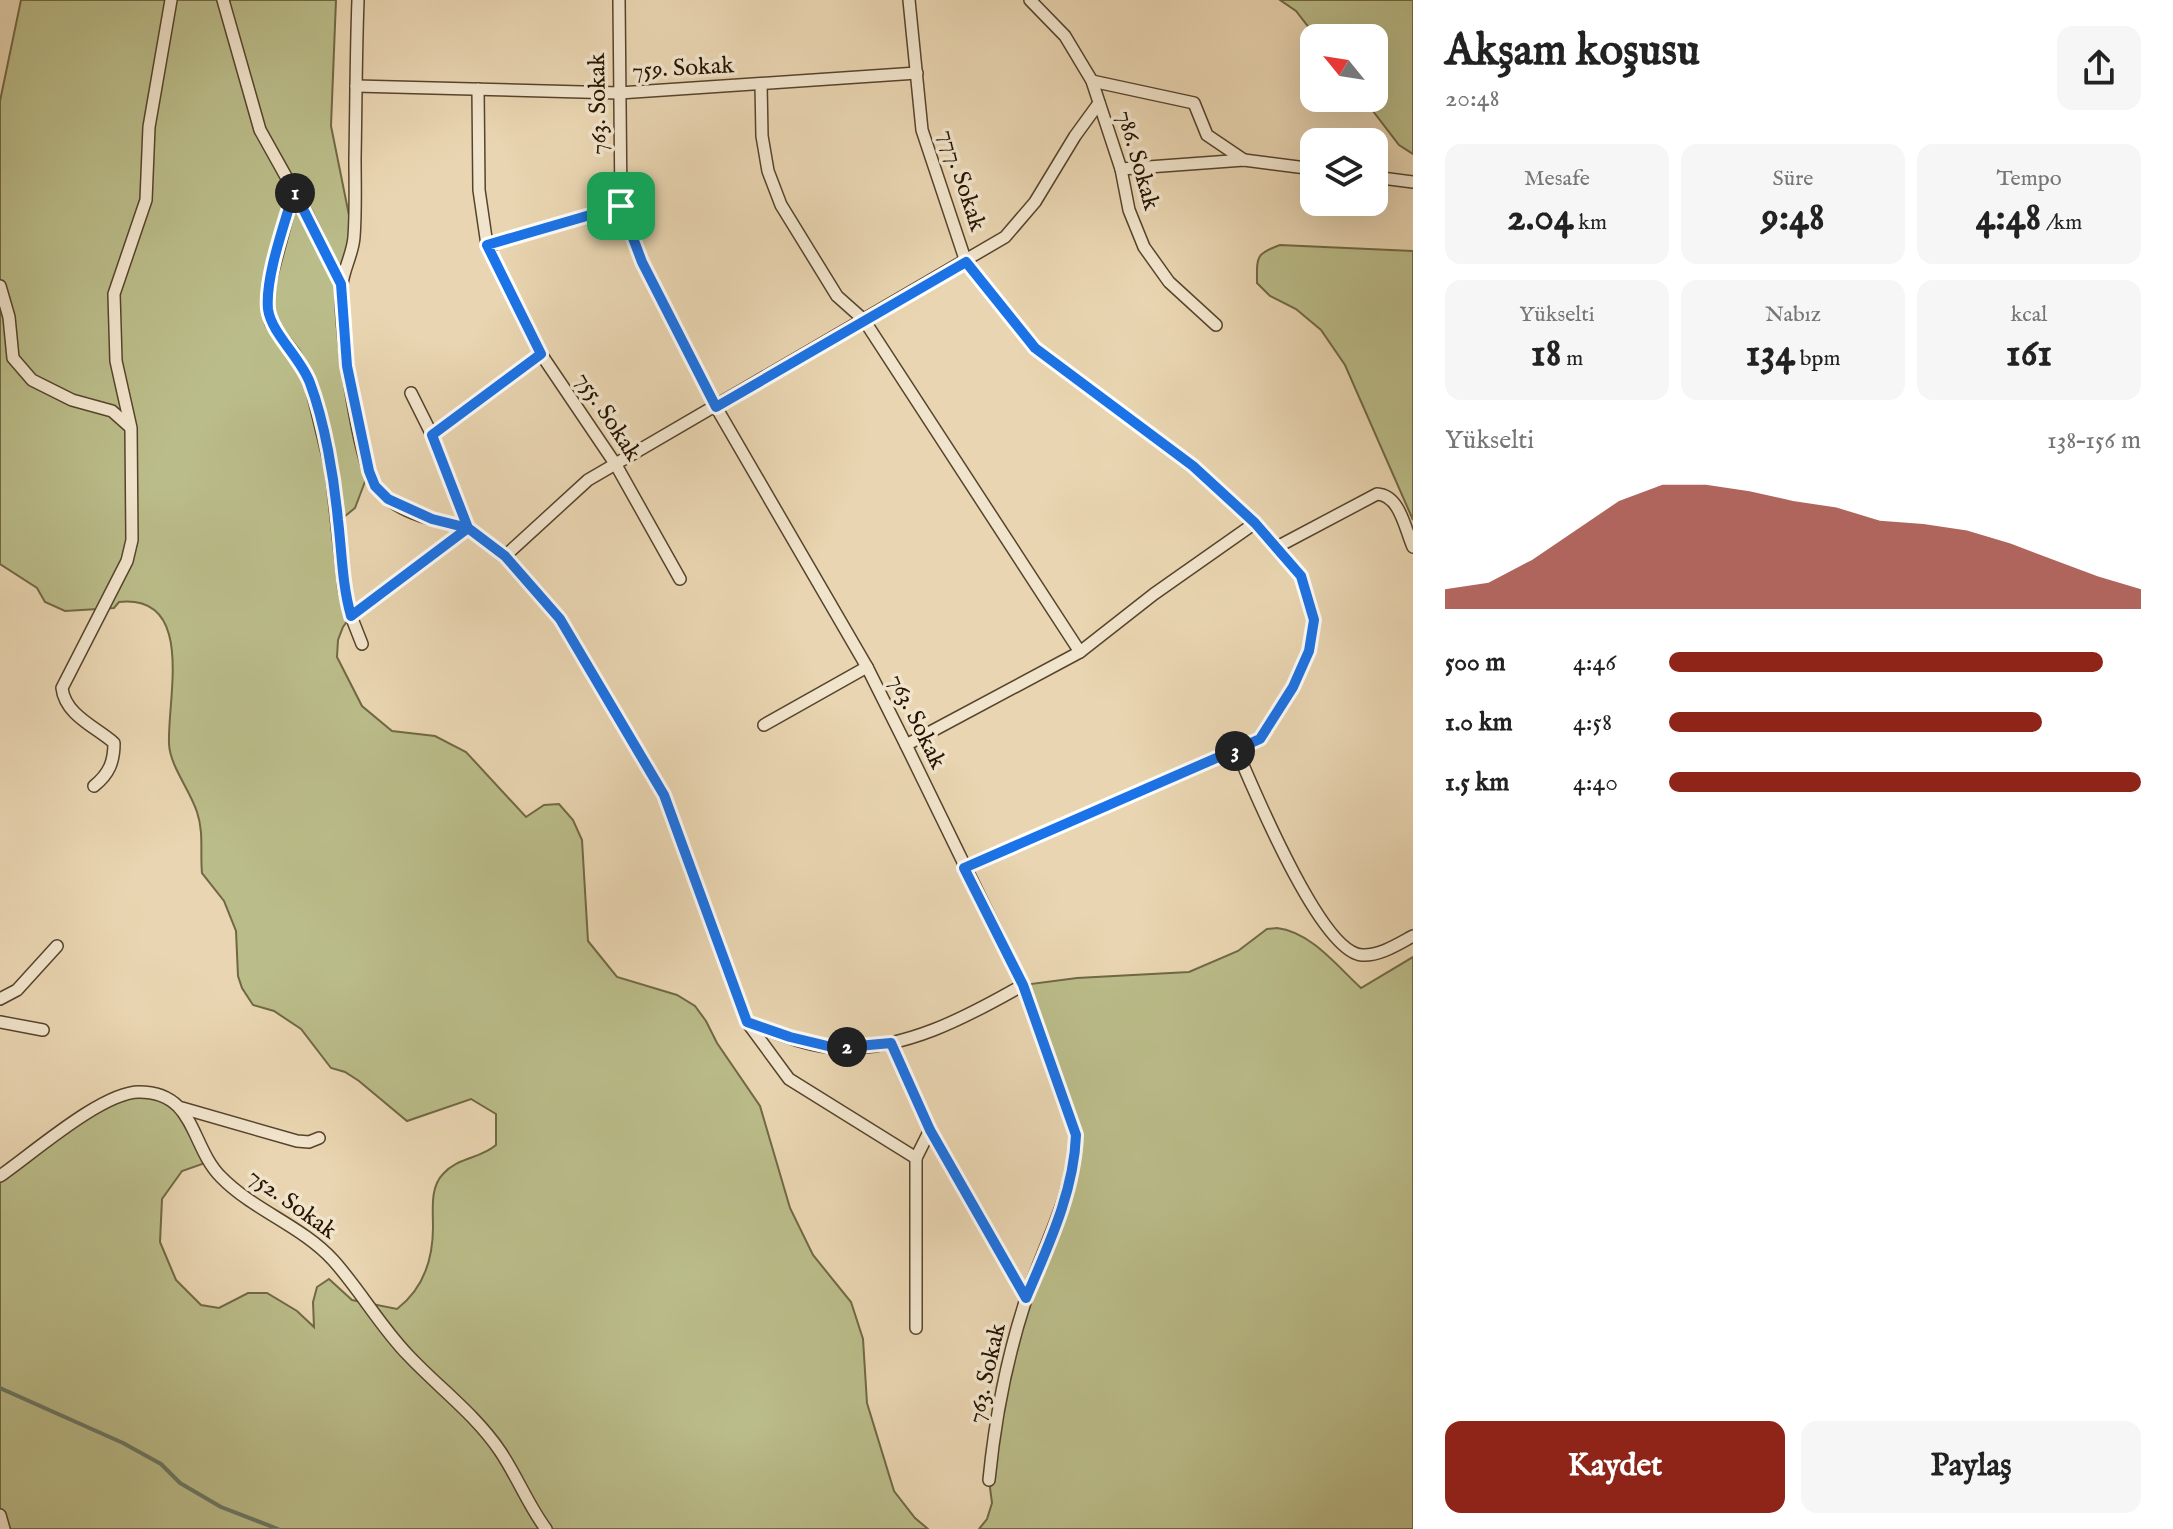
<!DOCTYPE html>
<html lang="tr">
<head>
<meta charset="utf-8">
<style>
	:root { --surface:#fff; --page:#f6f6f6; --text:#222; --muted:#767676; --accent:#8f2418 }
	body { margin:0; font-family:"IM FELL English",serif; background:var(--page); color:var(--text); height:100vh; display:flex; flex-direction:column; font-size:30px; white-space:nowrap }
	* { box-sizing:border-box; margin:0 }
	p { font-size:26px; color:var(--muted) }
	.icon { flex:none; width:44px; height:44px; fill:none; stroke:currentColor; stroke-width:2; stroke-linecap:round; stroke-linejoin:round }
	.map { position:relative; flex:1; overflow:hidden }
	.drawer { display:flex; flex-direction:column; background:var(--surface); width:760px }
	.drawer>* { flex:none }
	.needle { width:52px; rotate:300deg }
	.buttons { position:absolute; left:1300px; top:24px; display:grid; gap:16px }
	.buttons a { display:grid; place-items:center; width:88px; height:88px; border-radius:16px; background:var(--surface); box-shadow:0 8px 32px #0002; font-size:40px }
	.pin { position:absolute; display:grid; place-items:center; width:68px; height:68px; color:#fff; margin:-34px; border-radius:16px; box-shadow:0 4px 12px #0006 }
	.km { position:absolute; width:40px; height:40px; margin:-20px; border-radius:50%; background:#222; color:#fff; font-size:22px; line-height:40px; text-align:center }
	.round { display:grid; place-items:center; flex:none; width:84px; height:84px; border-radius:16px; background:var(--page) }
	.summary { display:flex; align-items:center; justify-content:space-between; height:136px; padding:0 32px }
	h1 { font-size:44px; font-weight:700; line-height:60px }
	.stats { display:grid; grid-template-columns:repeat(3,1fr); gap:12px; height:136px; padding:8px 32px }
	.stats div { display:grid; align-content:center; border-radius:16px; background:var(--page); text-align:center }
	.stats b { font-size:40px; font-weight:700 }
	.stats small { font-size:22px; font-weight:400 }
	.stats p { font-size:22px }
	.chart { height:224px; padding:16px 32px }
	.chart p { display:flex; justify-content:space-between }
	.chart svg { width:100%; height:144px; margin-top:8px; fill:var(--accent); opacity:.7 }
	.action { display:flex; gap:16px; margin-top:auto; padding:16px 32px }
	.action a { flex:1; height:92px; border-radius:16px; background:var(--accent); color:#fff; font-size:32px; font-weight:700; line-height:92px; text-align:center }
	.action a+a { background:var(--page); color:var(--text) }
	ul { padding:0 32px; list-style:none; font-size:26px }
	li { display:grid; grid-template-columns:128px 96px 1fr; align-items:center; height:60px }
	li i { height:20px; border-radius:10px; background:var(--accent) }
	main { display:flex; flex:1; min-height:0 }
	.map>svg:first-child { display:block }
</style>
</head>
<body>
<main>
<div class="map">
<svg width="1413" height="1529" viewBox="0 0 1413 1529">
	<rect width="100%" height="100%" fill="#e9d5b1"/>
	<filter id="stains"><feTurbulence type="fractalNoise" baseFrequency=".0025" numOctaves="4"/><feColorMatrix values="0 0 0 0 .2 0 0 0 0 .09 0 0 0 0 .02 0 0 0 .5 -.17"/></filter>
	<radialGradient id="worn" r=".72"><stop offset=".6" stop-color="#630" stop-opacity="0"/><stop offset="1" stop-color="#630" stop-opacity=".3"/></radialGradient>
	<g fill="#babc89" stroke="#706844" stroke-width="2">
		<path d="M21,0H336L331,126L354,240L341,284L343,334L369,471L355,508L338,522L351,616L343,627L338,640L337,657L362,706L392,731L435,736L466,752L526,817L544,805L559,804L573,820L582,840L588,941L617,977L677,995L695,1006L706,1021L717,1043L760,1106L790,1208L813,1255L851,1302L863,1339L867,1403L894,1491L915,1518L928,1529H0V1176L86,1115L138,1092L182,1108L208,1162L182,1171L162,1199L160,1242L176,1280L201,1305L219,1308L248,1293H267L297,1311L314,1327L313,1302L317,1287L329,1279L352,1300L397,1309C423,1289 433,1259 433,1227C433,1210 430,1187 443,1174C458,1157 480,1159 496,1145V1114L471,1099L407,1121L359,1081L345,1072L331,1068L301,1029L274,1011L253,1005L242,988L238,976L236,931L224,901L202,873C200,852 204,833 197,812C190,790 170,766 169,744C167,699 196,594 119,602L114,608L65,611L45,602L37,588L0,564V101Z"/>
		<path d="M1280,0H1413V154L1399,145L1363,98H1374V38H1317L1296,11Z"/>
		<path d="M1280,245L1413,251V520L1345,365L1321,330L1296,309L1270,296L1257,283C1257,257 1255,254 1280,245Z"/>
		<path d="M1277,928C1311,932 1337,966 1361,988L1413,957V1529H979L987,1519L992,1503L989,1480L1008,1366L1046,1250L1076,1135L1023,985L1077,978L1189,972L1238,951L1267,929Z"/>
	</g>
	<g fill="none" stroke-linecap="round" stroke-linejoin="round">
		<path stroke="#6b7764" stroke-width="4" d="M0,1388L123,1443L161,1464L180,1483L221,1507L278,1529"/>
		<g stroke="#56442c" stroke-width="14">
			<g id="minor">
				<path d="M223,0L260,130L308,216L341,284"/>
				<path d="M358,0C356,53 356,105 355,158C355,184 356,211 354,237C353,253 344,268 342,284C337,316 358,461 376,486C395,514 438,521 468,528"/>
				<path d="M619,0L621,206L642,262L716,407L867,667L906,745L1023,985L1076,1135C1074,1194 1044,1244 1026,1299C1007,1357 995,1419 989,1480"/>
				<path d="M909,0L922,130L966,262L1035,348L1193,466L1255,523L1301,576L1314,620L1309,651L1293,687L1260,739L964,868"/>
				<path d="M1030,0L1065,36L1092,81L1121,169L1129,210L1144,247L1169,282L1216,325"/>
				<path d="M1092,81L1194,103L1207,135L1244,160"/>
				<path d="M761,84L762,136L768,171L781,205L837,296L864,320L1080,652"/>
				<path d="M356,86L619,93L917,73"/>
				<path d="M478,89L479,190L487,245L541,354L616,465L680,579"/>
				<path d="M1121,169L1244,160L1314,169"/>
				<path d="M1374,177L1413,182"/>
				<path d="M294,191L268,289V310L271,323L294,353L310,382L331,469L344,589L351,616L362,644"/>
				<path d="M487,245L621,206"/>
				<path d="M0,286L9,317L13,358L32,380L72,400L112,411L130,427"/>
				<path d="M411,393L432,435L468,528L505,556L560,619L664,795L747,1022L789,1079L916,1158L930,1130"/>
				<path d="M432,435L541,354"/>
				<path d="M1277,547L1377,494C1400,495 1405,529 1413,547"/>
				<path d="M505,556L588,480L1005,237L1035,202L1075,136L1099,103"/>
				<path d="M351,616L468,528"/>
				<path d="M764,725L867,667"/>
				<path d="M906,745L1080,652L1154,594L1255,523"/>
				<path d="M1237,751C1253,788 1321,953 1362,955C1380,956 1398,944 1413,936"/>
				<path d="M94,786C109,774 114,762 114,743C96,727 65,715 62,688L127,561L132,540L131,428L116,361L114,294L146,200L149,127L171,0"/>
				<path d="M0,999L17,990L57,946"/>
				<path d="M0,1022L43,1030"/>
				<path d="M748,1023C775,1032 807,1047 837,1048C904,1051 967,1017 1023,985"/>
				<path d="M891,1043L930,1130L1026,1298"/>
				<path d="M182,1108L297,1141L309,1142L319,1138"/>
				<path d="M916,1158V1328"/>
				<path d="M0,1176C32,1154 102,1092 139,1092C196,1092 190,1146 221,1177C253,1210 302,1226 333,1260C360,1290 380,1326 408,1355C438,1387 475,1414 500,1451C517,1476 528,1505 546,1529"/>
				<path d="M0,1515L4,1529"/>
			</g>
		</g>
		<use href="#minor" stroke="#f1e4cc" stroke-width="11"/>
	</g>
	<g fill="none" stroke-linecap="round" stroke-linejoin="round">
		<g stroke="#fff" stroke-width="16">
			<path id="route" d="M621,206L487,245L541,354L432,435L468,528L351,616C342,584 342,553 338,520C334,478 325,423 310,383C301,358 271,333 268,309C265,277 285,223 294,191L341,284L347,366L369,471L375,486L388,499L432,519L468,528L505,556L560,619L664,795L747,1022L790,1037L836,1048L891,1043L930,1130L1026,1298C1048,1246 1074,1192 1076,1135L1023,985L964,868L1260,739L1293,687L1309,651L1314,620L1301,576L1255,523L1193,466L1035,348L966,262L716,407L642,262L621,206"/>
		</g>
		<use href="#route" stroke="#1a73e8" stroke-width="10"/>
	</g>
	<g text-anchor="middle" stroke-width="7" stroke-linejoin="round" paint-order="stroke">
		<g font-size="24" fill="#251300" stroke="#f1e4cc">
			<text transform="translate(683 67) rotate(-3)" y="8">759. Sokak</text>
			<text transform="translate(597 104) rotate(-91)" y="8">763. Sokak</text>
			<text transform="translate(1139 160) rotate(74)" y="8">786. Sokak</text>
			<text transform="translate(963 180) rotate(72)" y="8">777. Sokak</text>
			<text transform="translate(609 416) rotate(57)" y="8">755. Sokak</text>
			<text transform="translate(918 721) rotate(64)" y="8">763. Sokak</text>
			<text transform="translate(293 1203) rotate(36)" y="8">752. Sokak</text>
			<text transform="translate(986 1373) rotate(-77)" y="8">763. Sokak</text>
		</g>
	</g>
	<rect width="100%" height="100%" filter="url(#stains)"/>
	<rect width="100%" height="100%" fill="url(#worn)"/>
</svg>
<div class="buttons">
<a><svg class="needle" viewBox="-14 -14 28 28"><path d="M0-13l5 13h-10z" fill="#e53935"/><path d="M0 13l5-13h-10z" fill="#767676"/></svg></a>
<a><svg class="icon" aria-label="layers" viewBox="0 0 24 24"><path d="M12 4l9 5-9 5-9-5zM3 14l9 5 9-5"/></svg></a>
</div>
<div class="pin" style="left:621px;top:206px;background:#1e9e55"><svg class="icon" aria-label="arrive" viewBox="0 0 24 24"><path d="M6 21V4h12l-3 4 3 4H6"/></svg></div>
<b class="km" style="left:295px;top:193px">1</b>
<b class="km" style="left:847px;top:1047px">2</b>
<b class="km" style="left:1235px;top:751px">3</b>
</div>
<section class="drawer">
<div class="summary"><div><h1>Akşam koşusu</h1><p>20:48</p></div><a class="round"><svg class="icon" aria-label="share" viewBox="0 0 24 24"><path d="M12 15V3M7 8l5-5 5 5M5 13v7h14v-7"/></svg></a></div>
<div class="stats">
<div><p>Mesafe</p><b>2.04<small> km</small></b></div>
<div><p>Süre</p><b>9:48</b></div>
<div><p>Tempo</p><b>4:48<small> /km</small></b></div>
</div>
<div class="stats">
<div><p>Yükselti</p><b>18<small> m</small></b></div>
<div><p>Nabız</p><b>134<small> bpm</small></b></div>
<div><p>kcal</p><b>161</b></div>
</div>
<div class="chart"><p><span>Yükselti</span>138–156 m</p>
<svg viewBox="0 0 160 44" preserveAspectRatio="none"><path d="M0 44V38L10 36L20 29L30 20L40 11L50 6L60 6L70 8L80 11L90 13L100 17L110 18L120 20L130 24L140 29L150 34L160 38V44z"/></svg>
</div>
<ul>
<li><b>500 m</b>4:46<i style="width:92%"></i></li>
<li><b>1.0 km</b>4:58<i style="width:79%"></i></li>
<li><b>1.5 km</b>4:40<i style="width:100%"></i></li>
</ul>
<div class="action"><a>Kaydet</a><a>Paylaş</a></div>
</section>
</main>
</body>
</html>
